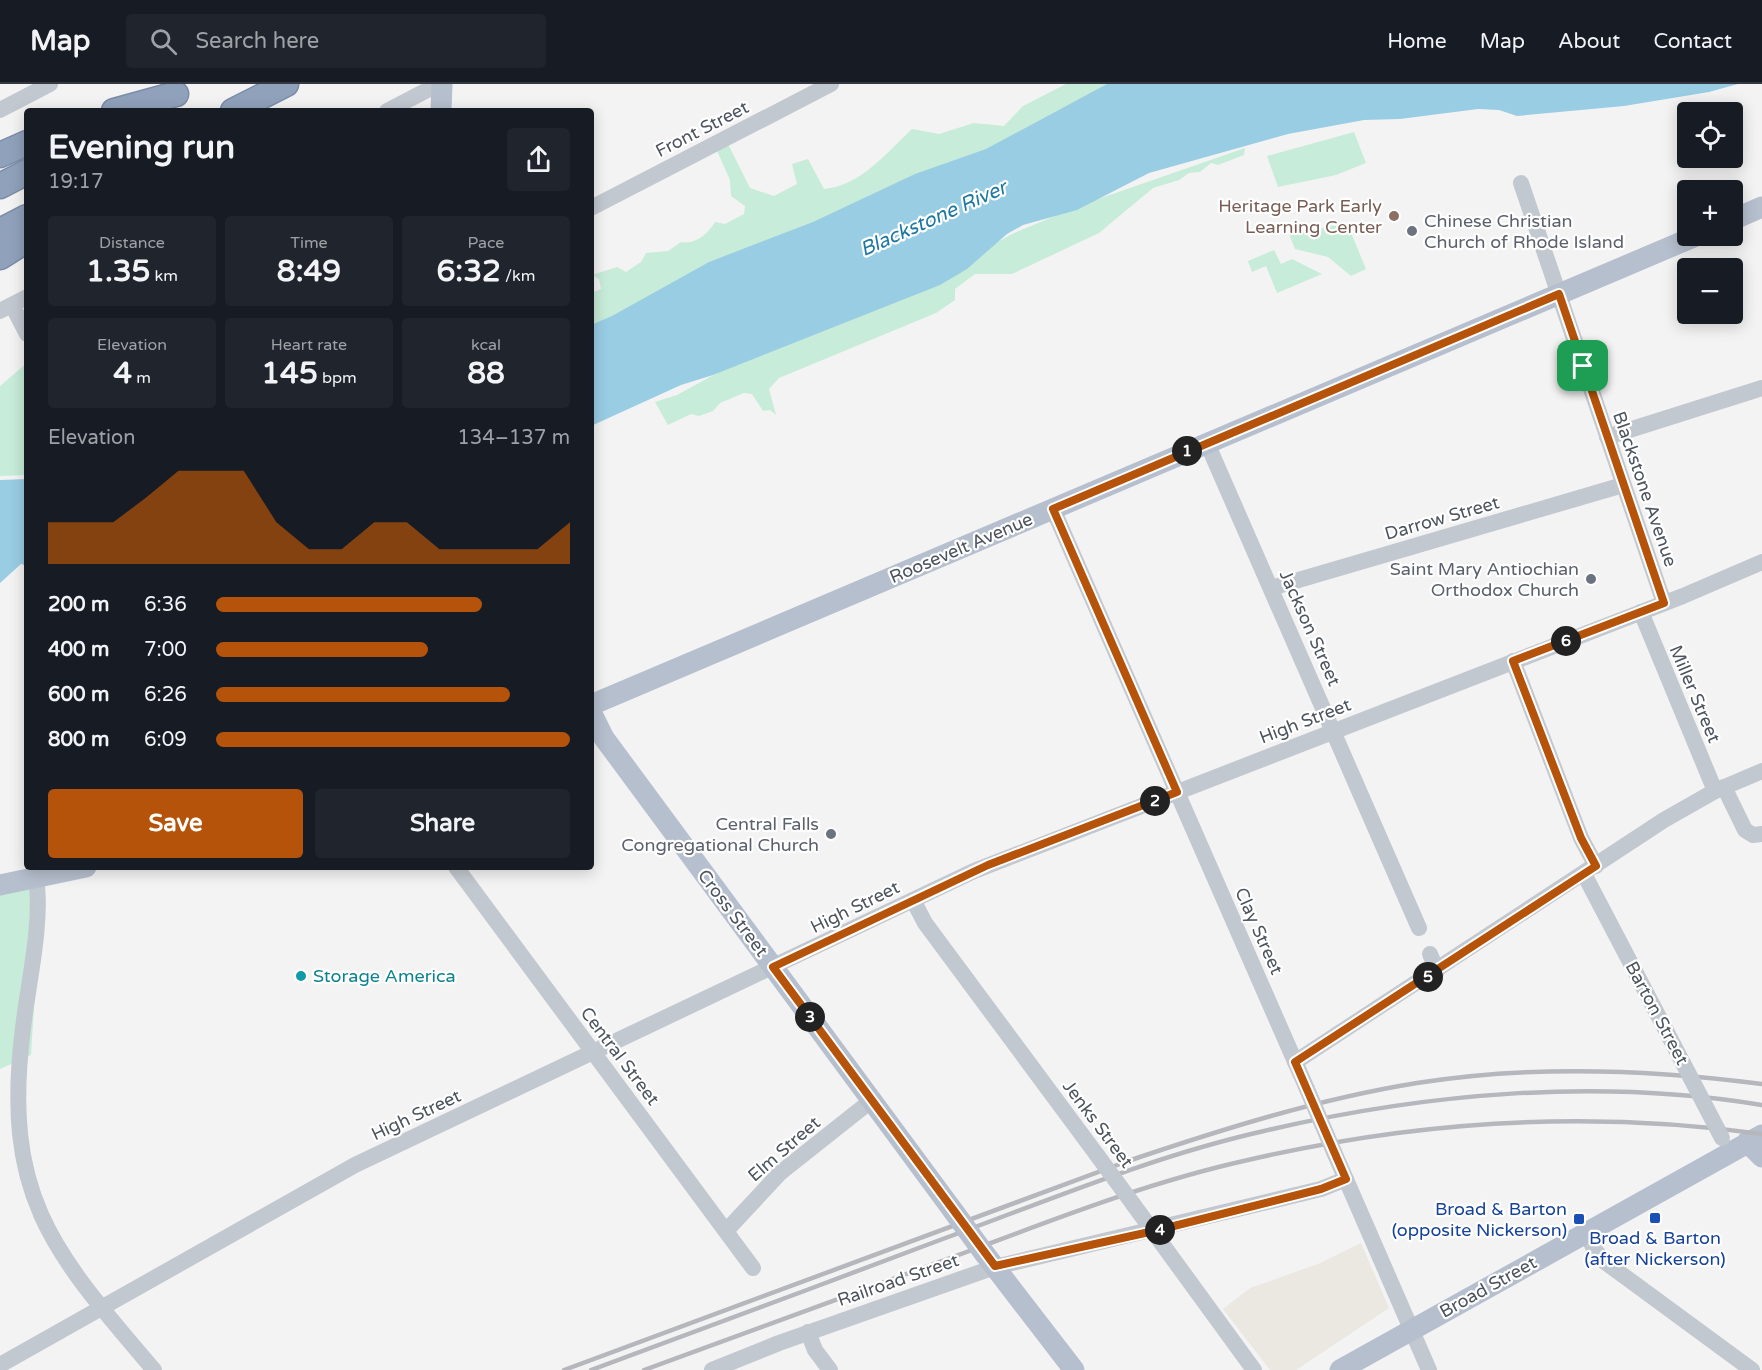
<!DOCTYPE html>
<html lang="en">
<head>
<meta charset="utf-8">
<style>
	:root { --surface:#171b24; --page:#20242c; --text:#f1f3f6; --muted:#9ea1a6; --line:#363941; --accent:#b45309 }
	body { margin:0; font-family:"Varela Round",sans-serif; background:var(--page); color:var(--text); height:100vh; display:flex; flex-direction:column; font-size:22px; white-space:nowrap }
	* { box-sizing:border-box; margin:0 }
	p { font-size:20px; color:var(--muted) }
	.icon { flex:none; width:33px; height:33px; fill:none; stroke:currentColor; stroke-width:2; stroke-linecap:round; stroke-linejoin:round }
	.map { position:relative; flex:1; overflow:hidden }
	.details { position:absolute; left:24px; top:24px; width:570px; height:762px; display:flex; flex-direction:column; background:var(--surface); border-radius:6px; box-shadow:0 3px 15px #0003 }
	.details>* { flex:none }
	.fabs { position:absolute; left:1677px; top:18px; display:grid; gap:12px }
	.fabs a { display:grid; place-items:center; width:66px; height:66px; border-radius:6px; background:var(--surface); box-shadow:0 3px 15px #0003; font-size:30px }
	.pin { position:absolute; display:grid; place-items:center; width:51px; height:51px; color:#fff; margin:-26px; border-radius:12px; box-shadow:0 3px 9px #0006 }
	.km { position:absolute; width:30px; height:30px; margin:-15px; border-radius:50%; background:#222; color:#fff; font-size:16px; line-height:30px; text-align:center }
	.round { display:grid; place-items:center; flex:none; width:63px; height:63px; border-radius:6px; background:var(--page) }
	.head { display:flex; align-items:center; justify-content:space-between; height:102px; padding:0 24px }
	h1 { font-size:33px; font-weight:700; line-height:45px }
	.stats { display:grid; grid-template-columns:repeat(3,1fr); gap:9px; height:102px; padding:6px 24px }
	.stats div { display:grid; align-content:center; border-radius:6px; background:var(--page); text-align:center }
	.stats b { font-size:30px; font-weight:700 }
	.stats small { font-size:16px; font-weight:400 }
	.stats p { font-size:16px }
	.chart { height:168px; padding:12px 24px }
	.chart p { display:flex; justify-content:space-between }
	.chart svg { width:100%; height:108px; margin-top:6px; fill:var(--accent); opacity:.7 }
	.primary-button { display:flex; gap:12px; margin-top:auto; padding:12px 24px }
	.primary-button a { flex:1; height:69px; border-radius:6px; background:var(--accent); color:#fff; font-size:24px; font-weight:700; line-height:69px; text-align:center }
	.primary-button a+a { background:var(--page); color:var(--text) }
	ul { padding:0 24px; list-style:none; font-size:20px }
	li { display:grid; grid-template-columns:96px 72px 1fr; align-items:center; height:45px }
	li i { height:15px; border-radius:8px; background:var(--accent) }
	header { display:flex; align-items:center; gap:36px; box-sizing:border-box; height:84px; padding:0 30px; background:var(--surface); border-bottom:2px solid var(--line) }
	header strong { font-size:28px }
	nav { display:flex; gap:33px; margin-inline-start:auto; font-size:21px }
	.search { width:420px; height:54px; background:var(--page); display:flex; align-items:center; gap:15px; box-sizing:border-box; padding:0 21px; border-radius:6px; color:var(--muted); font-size:22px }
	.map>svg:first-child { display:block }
</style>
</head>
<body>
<header>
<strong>Map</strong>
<div class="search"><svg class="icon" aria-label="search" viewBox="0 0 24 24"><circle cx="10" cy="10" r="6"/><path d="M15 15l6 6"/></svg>Search here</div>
<nav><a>Home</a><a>Map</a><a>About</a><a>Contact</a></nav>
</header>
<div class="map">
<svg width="1762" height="1286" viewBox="0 0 1762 1286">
	<rect width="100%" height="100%" fill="#f4f3f3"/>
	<path fill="#eae8e1" d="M1361,1159L1389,1224L1296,1286H1270L1223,1225L1250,1204L1318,1180Z"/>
	<g fill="#c7ecd9">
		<path d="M1066,0H1181L591,257V209L601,205L599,195L592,191L617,183L626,188L641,178L646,169L668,167L681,158C695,161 708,150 715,138L725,140L744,130L745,122L731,112L730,96L714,60L725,54L750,104L774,112L797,100L792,80L808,75L824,105C861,102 887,68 912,45L939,50L974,39L1004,42L1023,22Z"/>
		<path d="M1354,48L1366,79L1336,91L1278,103L1267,72Z"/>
		<path d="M1245,64L1244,71L1218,81L1211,79L1200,88L1189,89L1179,96L1153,104L1099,149L1012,190H975L955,205V216L936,229L779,294L769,305L776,331L770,326L763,327L752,310L744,309L720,319L713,327L699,332L691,330L668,341L655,318L677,311L754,269L901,212L1012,150L1081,121Z"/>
		<path d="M1347,139L1366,185L1351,192L1328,173L1295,165L1289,150Z"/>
		<path d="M1274,166L1281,180L1292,175L1322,190L1277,209L1266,182L1252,188L1248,177Z"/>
		<path d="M27,279V391L0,392V302Z"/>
		<path d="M42,798L31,971L0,985V801Z"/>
	</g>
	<g fill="#99cde4">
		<path d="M1107,0H1738L1709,8L1624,22L1517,32L1499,26L1478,25L1400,35L1364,36L1288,50L1149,89L1077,126L1023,141L1007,150L967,185L940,201L713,291L681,301L591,342V241L612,232L709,178L813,138L915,90L986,65Z"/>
		<path d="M27,395V482L21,480L0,499V396Z"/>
	</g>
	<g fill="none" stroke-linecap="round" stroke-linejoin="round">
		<g stroke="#7b8ca7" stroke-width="27">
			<g id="highway">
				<path d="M114,27L176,10"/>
				<path d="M233,27L286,0"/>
				<path d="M0,71L27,59"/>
				<path d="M0,102L27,88"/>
				<path d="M0,147L27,133"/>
				<path d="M0,173L27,156"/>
			</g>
		</g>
		<g stroke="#c2c8cf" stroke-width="16">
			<path d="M0,26L50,0"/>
			<path d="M387,27L439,0"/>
			<path d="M1521,99L1664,519"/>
			<path d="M591,124L831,0"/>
			<path d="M12,221L27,250"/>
			<path d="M0,227L27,213"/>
			<path d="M1607,353L1762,304"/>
			<path d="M1207,359L1419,844"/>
			<path d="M1053,425L1307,1005"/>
			<path d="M1271,504L1623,401"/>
			<path d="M1641,528L1715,707"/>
			<path d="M1513,577L1581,754L1596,782"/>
			<path d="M1724,703L1745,746L1753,751L1762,750"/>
			<path d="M456,783L753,1184"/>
			<path d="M1584,790L1683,979"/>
			<path d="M36,795C43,837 28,900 23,944C2,1111 51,1166 154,1286"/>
			<path d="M913,816L925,839L1097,1071"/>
			<path d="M1430,870L1437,887"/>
			<path d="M1295,978L1664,736L1715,707L1762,687"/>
			<path d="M1334,1068L1429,1286"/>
			<path d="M1133,1120L1254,1286"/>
			<path d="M726,1147L780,1089L872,1016"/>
			<path d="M1586,1148L1594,1165L1605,1178L1752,1286"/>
			<path d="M808,1248L815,1266L830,1286"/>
			<path d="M0,1281L355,1081L974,787L1683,512L1762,478"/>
			<path d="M712,1286L779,1259L995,1183L1321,1105L1346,1095"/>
		</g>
		<g stroke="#b6bfce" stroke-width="21">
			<path d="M441,27L442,0"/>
			<path d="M1732,136L1762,123"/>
			<path d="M591,621L1696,152"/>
			<path d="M591,628L604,654L954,1128"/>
			<path d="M0,801L86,783"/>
			<path d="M1747,1058L1762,1073"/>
			<path d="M984,1169L1074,1286"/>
			<path d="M1340,1286L1762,1051"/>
		</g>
		<use href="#highway" stroke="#90a1bb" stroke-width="24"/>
		<g stroke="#b5b7bc" stroke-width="4.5">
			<path d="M564,1286L1128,1077C1223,1045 1318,1015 1417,999C1531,981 1648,985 1762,1000"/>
			<path d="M591,1286C707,1243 824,1200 940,1156C1047,1117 1153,1072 1264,1047C1425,1009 1598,994 1762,1021"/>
			<path d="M644,1286C753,1247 862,1206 972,1166C1063,1132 1153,1097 1248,1076C1416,1037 1590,1026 1762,1050"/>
		</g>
		<g stroke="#c2c8cf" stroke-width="16">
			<path d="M1683,979L1722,1054"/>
			<path d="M1307,1005L1334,1068"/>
			<path d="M1097,1071L1133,1120"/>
		</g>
		<path stroke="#b6bfce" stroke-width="21" d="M954,1128L984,1169"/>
	</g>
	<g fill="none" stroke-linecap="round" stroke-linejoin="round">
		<g stroke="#fff" stroke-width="12">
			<path id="route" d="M1559,210L1664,519L1513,577L1581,754L1596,782L1295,978L1346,1095L1321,1105L1154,1147L995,1182L773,883L988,781L1177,708L1053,425Z"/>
		</g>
		<use href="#route" stroke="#b45309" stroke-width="8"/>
	</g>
	<circle fill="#8d6e63" stroke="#fff" stroke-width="2" cx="1394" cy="132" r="6"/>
	<g fill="#6b7280" stroke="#fff" stroke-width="2">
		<circle cx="1412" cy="147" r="6"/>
		<circle cx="1591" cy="495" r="6"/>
		<circle cx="831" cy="750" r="6"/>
	</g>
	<circle fill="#0f9aa8" stroke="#fff" stroke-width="2" cx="301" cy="892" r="6"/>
	<g fill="#1a4fb4" stroke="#fff" stroke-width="2">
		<rect x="1649" y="1128" width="12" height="12" rx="3"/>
		<rect x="1573" y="1129" width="12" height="12" rx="3"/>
	</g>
	<g text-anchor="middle" stroke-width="4.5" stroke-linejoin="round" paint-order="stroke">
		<g font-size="18" fill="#4c545e" stroke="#fff">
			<text transform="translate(702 45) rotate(-27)" y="6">Front Street</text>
			<text transform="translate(1645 405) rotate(71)" y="6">Blackstone Avenue</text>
			<text transform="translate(1442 434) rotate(-16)" y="6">Darrow Street</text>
			<text transform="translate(961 464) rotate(-23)" y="6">Roosevelt Avenue</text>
			<text transform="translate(1310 544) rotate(66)" y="6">Jackson Street</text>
			<text transform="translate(1695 610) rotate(67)" y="6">Miller Street</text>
			<text transform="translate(1305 637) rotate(-21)" y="6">High Street</text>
			<text transform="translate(855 823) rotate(-26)" y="6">High Street</text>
			<text transform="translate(733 829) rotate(53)" y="6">Cross Street</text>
			<text transform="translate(1259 847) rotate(66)" y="6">Clay Street</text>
			<text transform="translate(1657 929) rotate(62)" y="6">Barton Street</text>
			<text transform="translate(620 972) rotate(53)" y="6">Central Street</text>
			<text transform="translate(416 1031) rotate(-25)" y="6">High Street</text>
			<text transform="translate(1098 1040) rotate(53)" y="6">Jenks Street</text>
			<text transform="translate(784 1065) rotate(-41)" y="6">Elm Street</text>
			<text transform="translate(898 1196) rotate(-19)" y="6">Railroad Street</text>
			<text transform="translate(1488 1203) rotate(-29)" y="6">Broad Street</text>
		</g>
		<g font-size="18" fill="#785e54" stroke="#fff" text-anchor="end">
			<text x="1382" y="128">Heritage Park Early<tspan x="1382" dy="21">Learning Center</tspan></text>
		</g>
		<g font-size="18" fill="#5b616d" stroke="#fff" text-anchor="end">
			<text x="1424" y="143" text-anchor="start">Chinese Christian<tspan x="1424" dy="21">Church of Rhode Island</tspan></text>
			<text x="1579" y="491">Saint Mary Antiochian<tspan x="1579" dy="21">Orthodox Church</tspan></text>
			<text x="819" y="746">Central Falls<tspan x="819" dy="21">Congregational Church</tspan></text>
		</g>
		<g font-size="18" fill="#0d838f" stroke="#fff" text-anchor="start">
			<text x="313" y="898">Storage America</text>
		</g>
		<g font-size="18" fill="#164399" stroke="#fff" text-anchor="end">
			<text x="1567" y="1131">Broad &amp; Barton<tspan x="1567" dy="21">(opposite Nickerson)</tspan></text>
			<text x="1655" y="1160" text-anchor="middle">Broad &amp; Barton<tspan x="1655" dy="21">(after Nickerson)</tspan></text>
		</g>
		<g font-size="20" font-style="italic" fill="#1c78a1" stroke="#fff">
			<text transform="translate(933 134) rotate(-24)" y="7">Blackstone River</text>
		</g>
	</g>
</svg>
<div class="fabs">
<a><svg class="icon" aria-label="locate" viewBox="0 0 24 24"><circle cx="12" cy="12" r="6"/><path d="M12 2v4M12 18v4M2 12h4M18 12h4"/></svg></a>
<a>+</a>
<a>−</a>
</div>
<div class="pin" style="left:1583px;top:282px;background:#1e9e55"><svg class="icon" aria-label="arrive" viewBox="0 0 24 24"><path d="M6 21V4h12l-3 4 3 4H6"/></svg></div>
<b class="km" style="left:1187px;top:367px">1</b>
<b class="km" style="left:1155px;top:717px">2</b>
<b class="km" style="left:810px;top:933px">3</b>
<b class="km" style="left:1160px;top:1146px">4</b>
<b class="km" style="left:1428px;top:893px">5</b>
<b class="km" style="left:1566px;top:557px">6</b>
<section class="details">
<div class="head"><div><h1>Evening run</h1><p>19:17</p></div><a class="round"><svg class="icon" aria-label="share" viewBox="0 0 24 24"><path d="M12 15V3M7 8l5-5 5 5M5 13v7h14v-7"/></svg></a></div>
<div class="stats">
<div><p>Distance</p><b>1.35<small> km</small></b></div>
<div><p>Time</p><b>8:49</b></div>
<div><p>Pace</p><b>6:32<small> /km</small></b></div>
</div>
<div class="stats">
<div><p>Elevation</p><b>4<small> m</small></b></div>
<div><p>Heart rate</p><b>145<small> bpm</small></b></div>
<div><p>kcal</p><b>88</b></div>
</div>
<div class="chart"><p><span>Elevation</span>134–137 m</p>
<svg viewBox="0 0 160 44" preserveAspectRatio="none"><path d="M0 44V27L10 27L20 27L30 17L40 6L50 6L60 6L70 27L80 38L90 38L100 27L110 27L120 38L130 38L140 38L150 38L160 27V44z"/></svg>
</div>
<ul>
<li><b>200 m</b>6:36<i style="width:75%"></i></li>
<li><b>400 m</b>7:00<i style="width:60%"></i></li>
<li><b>600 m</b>6:26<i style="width:83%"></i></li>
<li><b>800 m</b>6:09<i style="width:100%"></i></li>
</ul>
<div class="primary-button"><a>Save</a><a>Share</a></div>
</section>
</div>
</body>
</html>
